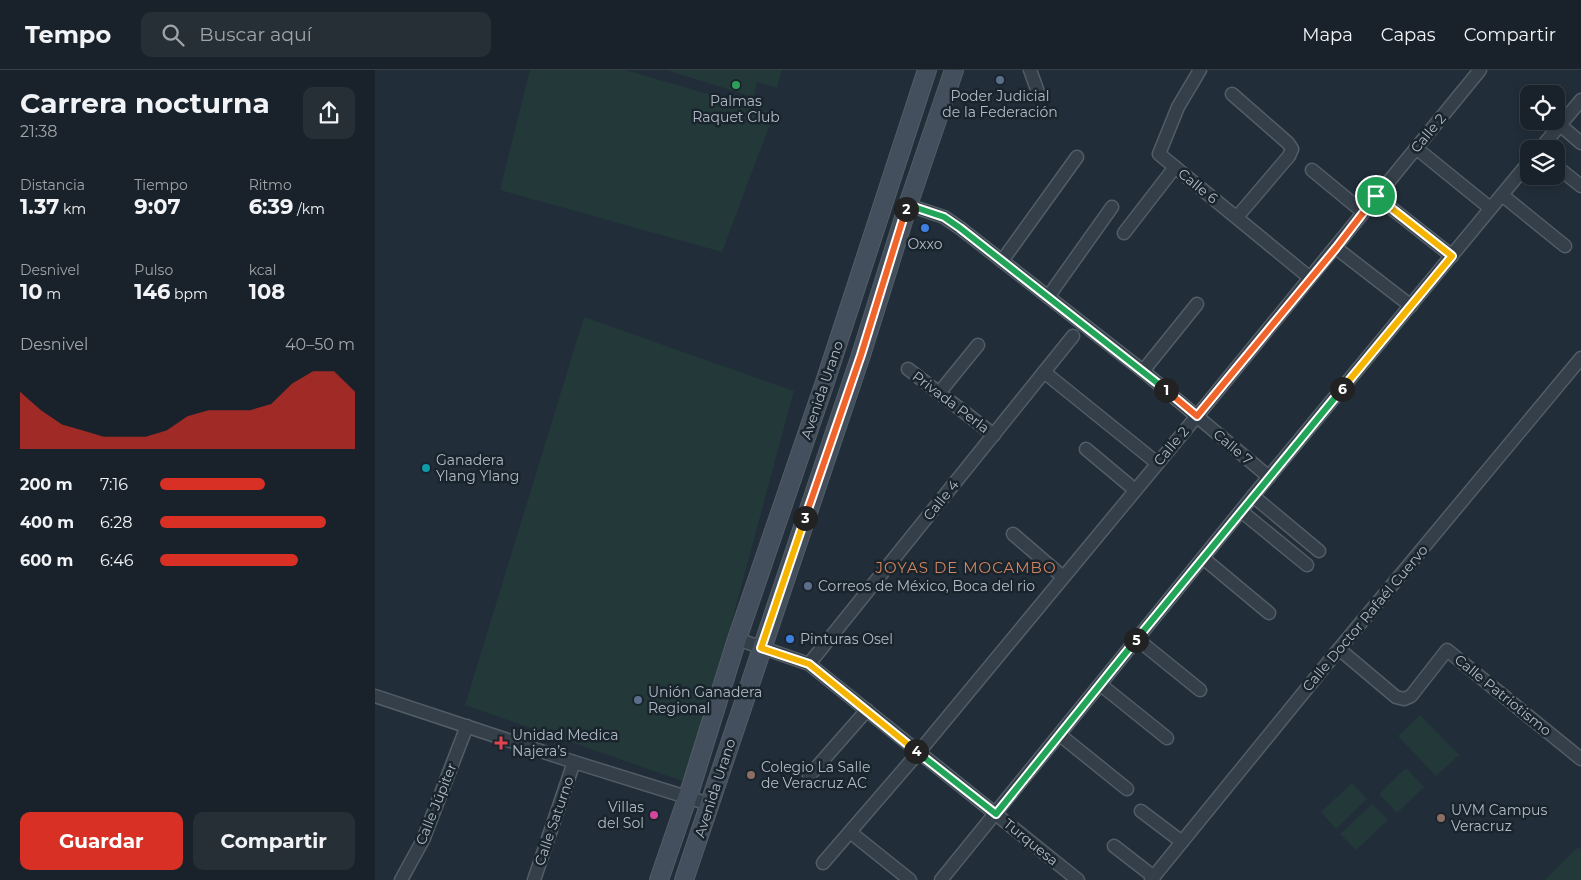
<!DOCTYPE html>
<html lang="es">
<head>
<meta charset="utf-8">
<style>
	:root { --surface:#19222a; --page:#262f36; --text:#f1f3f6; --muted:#9fa4a8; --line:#373f47; --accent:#d93025 }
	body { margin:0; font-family:Montserrat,sans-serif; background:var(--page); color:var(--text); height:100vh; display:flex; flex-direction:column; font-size:19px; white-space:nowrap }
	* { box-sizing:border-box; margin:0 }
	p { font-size:16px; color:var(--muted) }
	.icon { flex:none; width:28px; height:28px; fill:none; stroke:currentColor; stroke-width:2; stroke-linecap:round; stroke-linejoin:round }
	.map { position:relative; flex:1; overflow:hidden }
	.side { display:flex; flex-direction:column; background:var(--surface); width:375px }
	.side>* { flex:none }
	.fabs { position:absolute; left:1145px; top:15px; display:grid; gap:10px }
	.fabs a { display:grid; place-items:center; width:45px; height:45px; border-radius:10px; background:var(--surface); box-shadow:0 2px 8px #0003,0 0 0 1px var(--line); font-size:25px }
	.pin { position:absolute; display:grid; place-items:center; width:42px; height:42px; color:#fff; margin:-21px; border:2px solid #fff; border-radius:50%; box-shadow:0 1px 5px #0007 }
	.km { position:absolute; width:25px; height:25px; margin:-12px; border-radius:50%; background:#222; color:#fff; font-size:14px; line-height:25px; text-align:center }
	.round { display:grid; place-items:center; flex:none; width:52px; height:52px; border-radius:10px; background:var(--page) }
	.overview { display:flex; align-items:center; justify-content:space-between; height:85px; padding:0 20px }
	h1 { font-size:28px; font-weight:700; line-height:38px }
	.figures { display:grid; grid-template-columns:repeat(3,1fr); gap:8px; height:85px; padding:5px 20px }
	.figures div { display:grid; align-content:center }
	.figures b { font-size:21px; font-weight:700 }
	.figures small { font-size:14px; font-weight:400 }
	.figures p { font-size:14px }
	.chart { height:140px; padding:10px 20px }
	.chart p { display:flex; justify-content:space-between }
	.chart svg { width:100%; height:90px; margin-top:5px; fill:var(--accent); opacity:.7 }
	.action { display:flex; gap:10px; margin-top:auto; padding:10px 20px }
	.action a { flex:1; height:58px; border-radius:10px; background:var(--accent); color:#fff; font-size:20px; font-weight:700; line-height:58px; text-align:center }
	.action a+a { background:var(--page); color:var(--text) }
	ul { padding:0 20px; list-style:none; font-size:16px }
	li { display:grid; grid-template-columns:80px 60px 1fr; align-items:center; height:38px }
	li i { height:12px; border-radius:6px; background:var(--accent) }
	header { display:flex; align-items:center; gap:30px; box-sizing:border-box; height:70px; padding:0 25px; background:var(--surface); border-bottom:1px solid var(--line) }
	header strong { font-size:24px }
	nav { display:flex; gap:28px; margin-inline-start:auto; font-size:18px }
	.search { width:350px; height:45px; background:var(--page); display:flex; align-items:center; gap:12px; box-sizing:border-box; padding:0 18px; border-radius:10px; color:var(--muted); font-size:19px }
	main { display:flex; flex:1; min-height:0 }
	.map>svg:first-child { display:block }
</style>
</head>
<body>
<header>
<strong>Tempo</strong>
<div class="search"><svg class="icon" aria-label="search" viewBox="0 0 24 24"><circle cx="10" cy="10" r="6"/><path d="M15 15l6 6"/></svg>Buscar aquí</div>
<nav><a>Mapa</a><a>Capas</a><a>Compartir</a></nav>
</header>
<main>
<section class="side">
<div class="overview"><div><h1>Carrera nocturna</h1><p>21:38</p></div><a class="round"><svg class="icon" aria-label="share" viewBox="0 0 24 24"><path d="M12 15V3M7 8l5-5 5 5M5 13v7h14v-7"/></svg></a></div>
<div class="figures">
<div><p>Distancia</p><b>1.37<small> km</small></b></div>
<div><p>Tiempo</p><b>9:07</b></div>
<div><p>Ritmo</p><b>6:39<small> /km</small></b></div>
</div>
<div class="figures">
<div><p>Desnivel</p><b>10<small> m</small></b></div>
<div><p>Pulso</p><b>146<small> bpm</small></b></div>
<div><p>kcal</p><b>108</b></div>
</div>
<div class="chart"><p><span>Desnivel</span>40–50 m</p>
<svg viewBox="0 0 160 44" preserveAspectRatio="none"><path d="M0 44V16L10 25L20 32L30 35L40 38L50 38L60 38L70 35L80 28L90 25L100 25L110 25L120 22L130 12L140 6L150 6L160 16V44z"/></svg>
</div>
<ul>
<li><b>200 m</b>7:16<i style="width:54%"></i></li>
<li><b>400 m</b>6:28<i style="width:85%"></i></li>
<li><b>600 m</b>6:46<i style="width:71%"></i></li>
</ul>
<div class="action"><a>Guardar</a><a>Compartir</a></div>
</section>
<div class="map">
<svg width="1206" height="810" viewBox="0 0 1206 810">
	<rect width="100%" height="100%" fill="#212d38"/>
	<g fill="#233939">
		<path d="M155,0H250L399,43L347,182L125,120Z"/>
		<path d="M291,0H407L402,18L382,12L378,27Z"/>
		<path d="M209,247L419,321L313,713L90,635Z"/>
		<path d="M1045,645L1084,685L1061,706L1023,666Z"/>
		<path d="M1031,698L1049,717L1022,743L1004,724Z"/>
		<path d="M977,713L992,729L961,759L946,742Z"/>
		<path d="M997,734L1013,750L981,780L965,764Z"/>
		<path d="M1203,777L1206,780V810H1170Z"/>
	</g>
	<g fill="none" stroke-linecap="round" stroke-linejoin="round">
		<g stroke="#525d66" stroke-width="15">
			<g id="minor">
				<path d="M655,0L663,22"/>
				<path d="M825,0L803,37L784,84L935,208"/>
				<path d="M857,24L913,73L917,79L914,86L862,147"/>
				<path d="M1185,55L1206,73"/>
				<path d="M1041,78L1115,138"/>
				<path d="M1165,79L1206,30"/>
				<path d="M1181,96L1206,116"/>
				<path d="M937,100L988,142"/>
				<path d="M1127,125L1190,176"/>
				<path d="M1001,126L1077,186"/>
				<path d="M533,135L569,147L585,158L768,301L894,407"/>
				<path d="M749,163L800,97"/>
				<path d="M961,178L1036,236"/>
				<path d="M627,191L702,87"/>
				<path d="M673,227L737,137"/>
				<path d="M533,299L619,365"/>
				<path d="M768,301L822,234"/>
				<path d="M669,302L782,393"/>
				<path d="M564,323L603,275"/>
				<path d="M711,379L760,420"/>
				<path d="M878,426L944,481"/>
				<path d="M866,441L932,495"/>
				<path d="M638,464L688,507"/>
				<path d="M828,488L894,543"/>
				<path d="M362,569L434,594L703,810"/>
				<path d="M762,569L825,620"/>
				<path d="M964,579L1021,627L1029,629L1036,626L1072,580L1206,689"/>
				<path d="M434,594L698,266"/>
				<path d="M726,615L792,668"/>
				<path d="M0,626L199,692L334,734"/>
				<path d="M685,665L752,719"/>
				<path d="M434,706L492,640"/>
				<path d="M766,741L807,772"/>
				<path d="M475,762L535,810"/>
				<path d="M739,776L779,807"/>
				<path d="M448,793L543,683L822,346L1105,0"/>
				<path d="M26,810L48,770L92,656"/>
				<path d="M159,810L199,692"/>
				<path d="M566,810L878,426L1154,92"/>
				<path d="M776,810L964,579L1206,288"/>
			</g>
		</g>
		<g stroke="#525d66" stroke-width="20">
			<g id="secondary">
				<path d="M284,810L317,714L362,569L450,312L552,0"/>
				<path d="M309,810L486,285L533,135L579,0"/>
			</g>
		</g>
		<use href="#minor" stroke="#353f49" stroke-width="12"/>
		<use href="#secondary" stroke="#434f5c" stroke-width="18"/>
	</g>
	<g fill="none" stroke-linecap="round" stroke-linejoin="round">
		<g stroke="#fff" stroke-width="10">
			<path id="split-1" d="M791,320L822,346L961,178L1001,126"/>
		</g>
		<g stroke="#fff" stroke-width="10">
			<path id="split-2" d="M531,139L533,135L569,147L585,158L791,320"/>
		</g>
		<g stroke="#fff" stroke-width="10">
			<path id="split-3" d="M430,448L486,285L531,139"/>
		</g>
		<g stroke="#fff" stroke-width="10">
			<path id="split-4" d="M430,448L386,578L434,594L541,681"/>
		</g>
		<g stroke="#fff" stroke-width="10">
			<path id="split-5" d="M541,681L621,744L761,570"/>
		</g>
		<g stroke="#fff" stroke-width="10">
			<path id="split-6" d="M761,570L967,319"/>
		</g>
		<g stroke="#fff" stroke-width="10">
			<path id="split-7" d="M967,319L1077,186L1001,126"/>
		</g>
		<use href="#split-1" stroke="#f0652b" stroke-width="6"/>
		<use href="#split-2" stroke="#22a559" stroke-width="6"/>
		<use href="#split-3" stroke="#f0652b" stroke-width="6"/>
		<use href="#split-4" stroke="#f5b400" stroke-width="6"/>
		<use href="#split-5" stroke="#22a559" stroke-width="6"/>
		<use href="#split-6" stroke="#22a559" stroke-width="6"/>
		<use href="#split-7" stroke="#f5b400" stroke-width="6"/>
	</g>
	<g fill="#5c6f8a" stroke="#1a242d" stroke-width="2">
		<circle cx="625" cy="10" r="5"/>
		<circle cx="433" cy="516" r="5"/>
		<circle cx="263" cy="630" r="5"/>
	</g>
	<circle fill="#2e9e5b" stroke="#1a242d" stroke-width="2" cx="361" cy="15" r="5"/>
	<g fill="#3f7fe0" stroke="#1a242d" stroke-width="2">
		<circle cx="550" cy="158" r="5"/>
		<circle cx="415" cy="569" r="5"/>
	</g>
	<circle fill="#0f9aa8" stroke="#1a242d" stroke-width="2" cx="51" cy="398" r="5"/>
	<path fill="#e0444e" stroke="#1a242d" stroke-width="2" d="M123.5 665.5h5v5h5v5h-5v5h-5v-5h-5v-5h5z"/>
	<g fill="#8d6e63" stroke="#1a242d" stroke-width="2">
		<circle cx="376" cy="705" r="5"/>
		<circle cx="1066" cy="748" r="5"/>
	</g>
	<circle fill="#d1479c" stroke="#1a242d" stroke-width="2" cx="279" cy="745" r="5"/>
	<g text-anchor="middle" stroke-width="5" stroke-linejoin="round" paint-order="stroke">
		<g font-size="14" fill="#afbac5" stroke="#1a242d" text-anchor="start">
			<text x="625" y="31" text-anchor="middle">Poder Judicial<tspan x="625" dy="16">de la Federación</tspan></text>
			<text x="361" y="36" text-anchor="middle">Palmas<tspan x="361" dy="16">Raquet Club</tspan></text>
			<text x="550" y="179" text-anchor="middle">Oxxo</text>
			<text x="61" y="395">Ganadera<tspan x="61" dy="16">Ylang Ylang</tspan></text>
			<text x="443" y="521">Correos de México, Boca del rio</text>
			<text x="425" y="574">Pinturas Osel</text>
			<text x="273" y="627">Unión Ganadera<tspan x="273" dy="16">Regional</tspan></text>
			<text x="137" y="670">Unidad Medica<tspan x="137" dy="16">Najera’s</tspan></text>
			<text x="386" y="702">Colegio La Salle<tspan x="386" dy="16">de Veracruz AC</tspan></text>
			<text x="269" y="742" text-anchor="end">Villas<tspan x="269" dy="16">del Sol</tspan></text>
			<text x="1076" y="745">UVM Campus<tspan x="1076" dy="16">Veracruz</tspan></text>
		</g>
		<g font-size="14" fill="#afbac5" stroke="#1a242d">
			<text transform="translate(1053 63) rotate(-50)" y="5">Calle 2</text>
			<text transform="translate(823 116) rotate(39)" y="5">Calle 6</text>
			<text transform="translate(447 320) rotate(-71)" y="5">Avenida Urano</text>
			<text transform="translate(576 332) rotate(37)" y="5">Privada Perla</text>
			<text transform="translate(796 376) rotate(-50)" y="5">Calle 2</text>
			<text transform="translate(858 377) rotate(40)" y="5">Calle 7</text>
			<text transform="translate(566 430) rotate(-51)" y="5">Calle 4</text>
			<text transform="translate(990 548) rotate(-50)" y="5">Calle Doctor Rafaél Cuervo</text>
			<text transform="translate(1128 625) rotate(39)" y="5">Calle Patriotismo</text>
			<text transform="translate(340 718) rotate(-72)" y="5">Avenida Urano</text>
			<text transform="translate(61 734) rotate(-68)" y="5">Calle Júpiter</text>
			<text transform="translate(179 751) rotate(-71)" y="5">Calle Saturno</text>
			<text transform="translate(656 772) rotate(39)" y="5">Turquesa</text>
		</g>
		<g font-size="15" letter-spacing="1" fill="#d1845e" stroke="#1a242d">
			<text x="591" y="503">JOYAS DE MOCAMBO</text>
		</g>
	</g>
</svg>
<div class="fabs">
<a><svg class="icon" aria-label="locate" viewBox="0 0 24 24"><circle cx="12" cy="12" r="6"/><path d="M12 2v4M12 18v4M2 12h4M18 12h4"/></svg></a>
<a><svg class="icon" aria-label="layers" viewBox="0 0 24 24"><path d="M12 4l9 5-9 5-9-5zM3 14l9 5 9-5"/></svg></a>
</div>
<div class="pin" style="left:1001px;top:126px;background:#1e9e55"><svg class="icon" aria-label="arrive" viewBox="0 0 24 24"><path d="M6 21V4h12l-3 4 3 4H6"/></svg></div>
<b class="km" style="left:791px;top:320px">1</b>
<b class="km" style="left:531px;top:139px">2</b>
<b class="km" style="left:430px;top:448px">3</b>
<b class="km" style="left:541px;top:681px">4</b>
<b class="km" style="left:761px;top:570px">5</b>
<b class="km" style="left:967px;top:319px">6</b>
</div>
</main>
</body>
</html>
